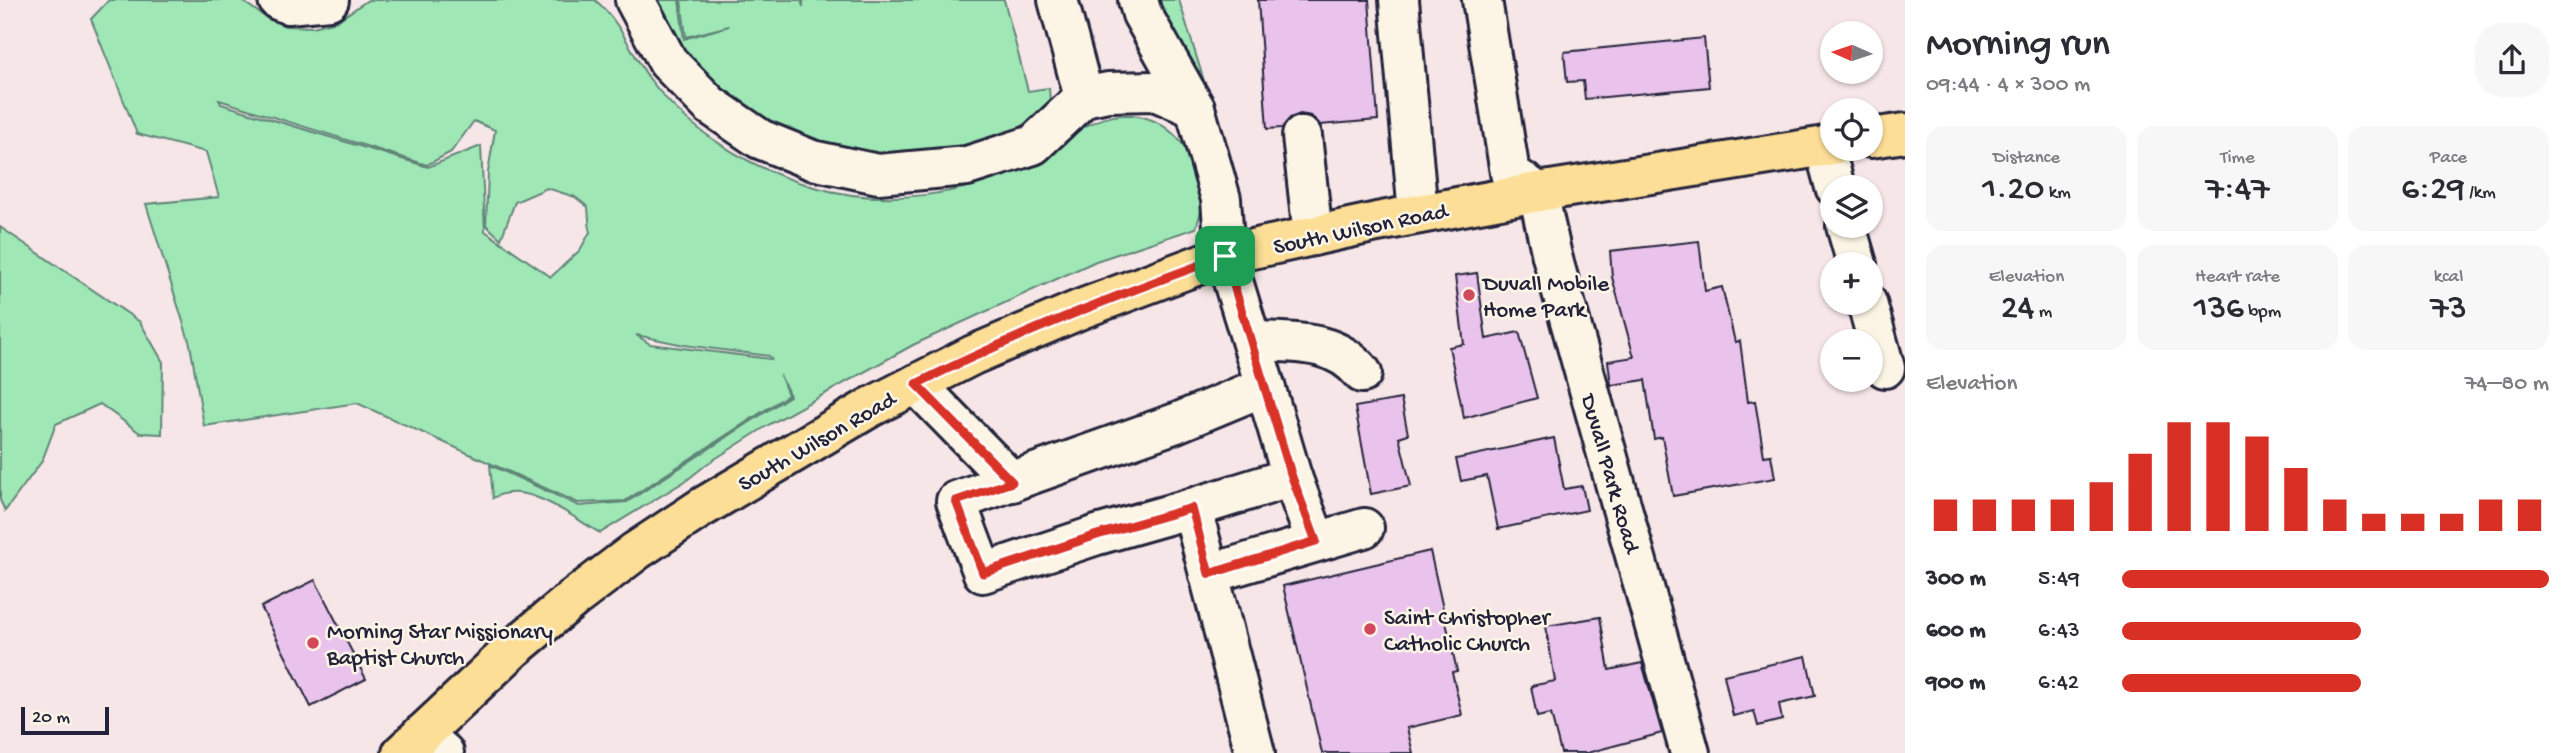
<!DOCTYPE html>
<html lang="en">
<head>
<meta charset="utf-8">
<style>
	:root { --surface:#fff; --page:#f7f7f7; --text:#2b2b33; --muted:#7c7c81; --accent:#d93025 }
	body { margin:0; font-family:"Gochi Hand",sans-serif; background:var(--page); color:var(--text); height:100vh; display:flex; flex-direction:column; font-size:26px; white-space:nowrap }
	* { box-sizing:border-box; margin:0 }
	p { font-size:23px; color:var(--muted) }
	.icon { flex:none; width:38px; height:38px; fill:none; stroke:currentColor; stroke-width:2; stroke-linecap:round; stroke-linejoin:round }
	.map { position:relative; flex:1; overflow:hidden }
	.panel { display:flex; flex-direction:column; background:var(--surface); width:665px }
	.panel>* { flex:none }
	.needle { width:46px; rotate:273deg }
	.fabs { position:absolute; left:1820px; top:21px; display:grid; gap:14px }
	.fabs a { display:grid; place-items:center; width:63px; height:63px; border-radius:50%; background:var(--surface); box-shadow:0 2px 5px #0004; font-size:35px }
	.scale { position:absolute; left:21px; bottom:18px; width:88px; box-sizing:border-box; padding-left:7px; border:4px solid #22223b; border-top:0; font-size:19px; line-height:24px; white-space:nowrap; color:#22223b; -webkit-text-stroke:5px #fcf5e5; paint-order:stroke }
	.pin { position:absolute; display:grid; place-items:center; width:60px; height:60px; color:#fff; margin:-30px; border-radius:14px; box-shadow:0 4px 10px #0006 }
	.round { display:grid; place-items:center; flex:none; width:74px; height:74px; border-radius:28px; background:var(--page) }
	.head { display:flex; align-items:center; justify-content:space-between; height:119px; padding:0 21px }
	h1 { font-size:38px; font-weight:600; line-height:52px }
	.figures { display:grid; grid-template-columns:repeat(3,1fr); gap:10px; height:119px; padding:7px 21px }
	.figures div { display:grid; align-content:center; border-radius:18px; background:var(--page); text-align:center }
	.figures b { font-size:35px; font-weight:600 }
	.figures small { font-size:19px; font-weight:400 }
	.figures p { font-size:19px }
	.chart { height:196px; padding:14px 21px }
	.chart p { display:flex; justify-content:space-between }
	.chart svg { width:100%; height:126px; margin-top:7px; stroke:var(--accent); stroke-width:6 }
	ul { padding:0 21px; list-style:none; font-size:23px }
	li { display:grid; grid-template-columns:112px 84px 1fr; align-items:center; height:52px }
	li i { height:18px; border-radius:9px; background:var(--accent) }
	main { display:flex; flex:1; min-height:0 }
	.map>svg:first-child { display:block }
</style>
</head>
<body>
<main>
<div class="map">
<svg width="1905" height="753" viewBox="0 0 1905 753">
	<rect width="100%" height="100%" fill="#f7e6e7"/>
	<filter id="ink" filterUnits="userSpaceOnUse"><feTurbulence type="fractalNoise" baseFrequency=".0143" numOctaves="2"/><feDisplacementMap in="SourceGraphic" scale="14" xChannelSelector="R" yChannelSelector="G"/><feConvolveMatrix kernelMatrix="1 2 1 2 8 2 1 2 1" color-interpolation-filters="sRGB"/></filter>
	<g filter="url(#ink)">
		<g fill="#9fe8b6" stroke="#608578" stroke-width="2" fill-rule="evenodd">
			<path d="M109,0H241L268,19L285,26L313,27L337,21L368,0H595C620,21 631,52 649,78C688,131 751,169 814,187C883,207 967,197 1030,162C1060,146 1087,116 1123,115C1167,113 1197,152 1203,192C1205,204 1199,217 1196,228L1096,261L913,345L770,424L707,464L687,480L600,533C572,517 526,479 493,498L490,465L579,506L627,502L790,396L780,375L788,395L625,501L578,503L357,403L204,426L190,344L146,204L219,197L206,152L137,134L91,19ZM219,100L427,165L451,152L474,121L495,130L488,172L486,225L501,239L515,202L547,188L575,197L588,207L590,232L580,250L551,277L485,231L481,146L428,167L221,104ZM636,335L684,345L769,356L771,359L650,344Z"/>
			<path d="M644,0H679L684,39L729,26L686,37L681,0H801L803,7V0H1004L1028,91L1049,88L1050,101L1041,116L1015,132L955,154L838,157L719,100Z"/>
			<path d="M1158,0H1179L1212,107Z"/>
			<path d="M0,227L140,322L163,362L162,434L140,433L100,404L56,424L42,461L5,511L0,500Z"/>
		</g>
		<g fill="#eac3ec" stroke="#22223b" stroke-width="2">
			<path d="M1258,0H1369L1378,120L1320,125L1311,116L1300,114L1290,118L1282,128L1267,129Z"/>
			<path d="M1704,38L1709,87L1585,99L1583,81L1567,82L1564,52Z"/>
			<path d="M1699,241L1705,291L1722,287L1735,342L1740,341L1748,402L1755,401L1764,456L1771,455L1775,478L1673,496L1662,437L1654,439L1645,380L1611,385L1608,361L1634,357L1612,277L1610,251Z"/>
			<path d="M1477,273L1486,339L1519,332L1537,398L1464,418L1449,347L1464,344L1455,276Z"/>
			<path d="M1401,399L1408,434L1399,437L1411,486L1371,494L1355,407Z"/>
			<path d="M1554,438L1564,489L1582,486L1587,510L1498,529L1487,476L1461,481L1456,459Z"/>
			<path d="M1430,551L1457,671L1452,672L1462,715L1407,728L1413,753H1322L1283,586Z"/>
			<path d="M315,580L366,679L311,707L261,607Z"/>
			<path d="M1600,617L1609,670L1642,663L1662,733L1587,753H1561L1551,714L1537,717L1531,686L1555,681L1546,626Z"/>
			<path d="M1806,656L1815,696L1779,704L1782,720L1758,726L1754,711L1733,716L1724,675Z"/>
		</g>
		<g fill="none" stroke-linecap="round" stroke-linejoin="round">
			<g stroke="#22223b" stroke-width="44">
				<g id="minor">
					<path d="M278,0L288,4L329,0"/>
					<path d="M635,0L668,62L710,105L760,139L812,160L878,174L967,166L1033,145L1084,97L1058,0"/>
					<path d="M1138,0L1142,14L1195,108L1221,199L1225,255L1265,386L1176,423L956,501L983,573L1097,535L1192,508L1255,753"/>
					<path d="M1399,0L1418,214"/>
					<path d="M1482,0L1510,173L1538,192L1552,256L1690,753"/>
					<path d="M1084,97L1108,92L1155,91L1195,108"/>
					<path d="M1302,136L1313,236"/>
					<path d="M1824,146L1835,187"/>
					<path d="M1846,226L1857,264"/>
					<path d="M1867,303L1885,368"/>
					<path d="M1252,341C1293,343 1335,339 1362,373"/>
					<path d="M916,384L1012,482"/>
					<path d="M1292,477L1316,541"/>
					<path d="M1192,508L1292,477L1265,386"/>
					<path d="M1209,574L1364,528"/>
					<path d="M422,734L444,753"/>
				</g>
			</g>
			<g stroke="#22223b" stroke-width="44">
				<g id="major">
					<path d="M1871,138L1905,133"/>
					<path d="M402,753L514,648L574,598L636,551L701,508L869,408L973,355L1081,309L1225,255L1377,222L1538,192L1832,145"/>
				</g>
			</g>
			<use href="#minor" stroke="#fcf5e5" stroke-width="38"/>
			<use href="#major" stroke="#fcde96" stroke-width="38"/>
		</g>
	</g>
	<g fill="none" stroke-linecap="round" stroke-linejoin="round" filter="url(#ink)">
		<g stroke="#fff" stroke-width="14">
			<path id="route" d="M1225,256L1292,477L1316,541L1209,574L1192,508L1097,535L983,573L956,501L1012,482L916,384C1016,334 1120,294 1225,256Z"/>
		</g>
		<use href="#route" stroke="#d93025" stroke-width="9"/>
	</g>
	<g fill="#d1495b" stroke="#fcf5e5" stroke-width="2.5">
		<circle cx="1469" cy="295" r="7"/>
		<circle cx="1370" cy="629" r="7"/>
		<circle cx="313" cy="643" r="7"/>
	</g>
	<g text-anchor="middle" stroke-width="5" stroke-linejoin="round" paint-order="stroke">
		<g font-size="23" fill="#22223b" stroke="#fcf5e5">
			<text transform="translate(1360 227) rotate(-12)" y="8">South Wilson Road</text>
			<text transform="translate(816 440) rotate(-30)" y="8">South Wilson Road</text>
			<text transform="translate(1612 473) rotate(74)" y="8">Duvall Park Road</text>
		</g>
		<g font-size="23" fill="#22223b" stroke="#fcf5e5" text-anchor="start">
			<text x="1483" y="290">Duvall Mobile<tspan x="1483" dy="26">Home Park</tspan></text>
			<text x="1384" y="624">Saint Christopher<tspan x="1384" dy="26">Catholic Church</tspan></text>
			<text x="327" y="638">Morning Star Missionary<tspan x="327" dy="26">Baptist Church</tspan></text>
		</g>
	</g>
</svg>
<div class="fabs">
<a><svg class="needle" viewBox="-14 -14 28 28"><path d="M0-13l5 13h-10z" fill="#e53935"/><path d="M0 13l5-13h-10z" fill="#7c7c81"/></svg></a>
<a><svg class="icon" aria-label="locate" viewBox="0 0 24 24"><circle cx="12" cy="12" r="6"/><path d="M12 2v4M12 18v4M2 12h4M18 12h4"/></svg></a>
<a><svg class="icon" aria-label="layers" viewBox="0 0 24 24"><path d="M12 4l9 5-9 5-9-5zM3 14l9 5 9-5"/></svg></a>
<a>+</a>
<a>−</a>
</div>
<div class="scale">20 m</div>
<div class="pin" style="left:1225px;top:256px;background:#1e9e55"><svg class="icon" aria-label="arrive" viewBox="0 0 24 24"><path d="M6 21V4h12l-3 4 3 4H6"/></svg></div>
</div>
<section class="panel">
<div class="head"><div><h1>Morning run</h1><p>09:44 · 4 × 300 m</p></div><a class="round"><svg class="icon" aria-label="share" viewBox="0 0 24 24"><path d="M12 15V3M7 8l5-5 5 5M5 13v7h14v-7"/></svg></a></div>
<div class="figures">
<div><p>Distance</p><b>1.20<small> km</small></b></div>
<div><p>Time</p><b>7:47</b></div>
<div><p>Pace</p><b>6:29<small> /km</small></b></div>
</div>
<div class="figures">
<div><p>Elevation</p><b>24<small> m</small></b></div>
<div><p>Heart rate</p><b>136<small> bpm</small></b></div>
<div><p>kcal</p><b>73</b></div>
</div>
<div class="chart"><p><span>Elevation</span>74–80 m</p>
<svg viewBox="0 0 160 44" preserveAspectRatio="none"><path d="M5 44V33M15 44V33M25 44V33M35 44V33M45 44V27M55 44V17M65 44V6M75 44V6M85 44V11M95 44V22M105 44V33M115 44V38M125 44V38M135 44V38M145 44V33M155 44V33"/></svg>
</div>
<ul>
<li><b>300 m</b>5:49<i style="width:100%"></i></li>
<li><b>600 m</b>6:43<i style="width:56%"></i></li>
<li><b>900 m</b>6:42<i style="width:56%"></i></li>
</ul>
</section>
</main>
</body>
</html>
